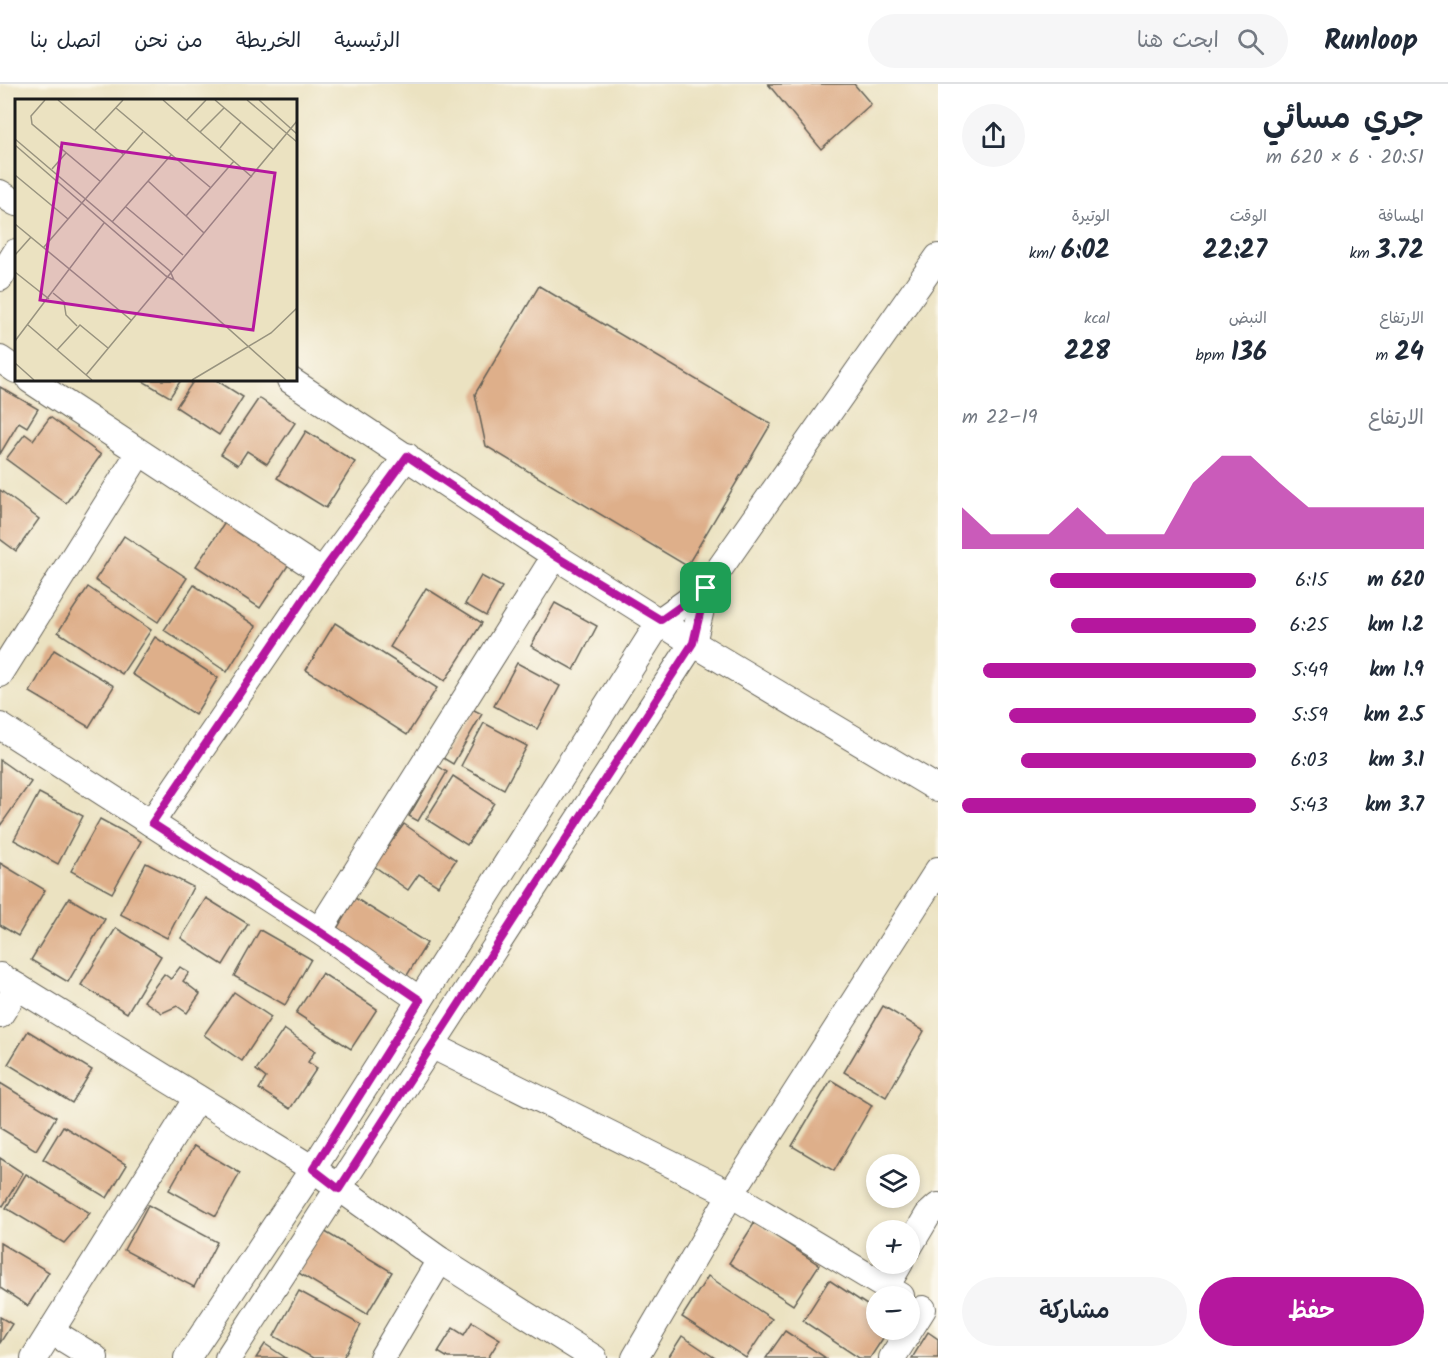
<!DOCTYPE html>
<html lang="ar">
<head>
<meta charset="utf-8">
<style>
	:root { --surface:#fff; --page:#f6f6f7; --text:#1f2937; --muted:#747a83; --line:#e0e1e3; --accent:#b5179e }
	body { margin:0; font-family:Kalam,"Playpen Sans Arabic",sans-serif; background:var(--page); color:var(--text); direction:rtl; height:100vh; display:flex; flex-direction:column; font-size:22px; white-space:nowrap }
	* { box-sizing:border-box; margin:0 }
	p { font-size:20px; color:var(--muted) }
	.icon { flex:none; width:33px; height:33px; fill:none; stroke:currentColor; stroke-width:2; stroke-linecap:round; stroke-linejoin:round }
	.map { position:relative; flex:1; overflow:hidden; direction:ltr }
	.sheet { display:flex; flex-direction:column; background:var(--surface); width:510px }
	.sheet>* { flex:none }
	.fabs { position:absolute; left:866px; top:1070px; display:grid; gap:12px }
	.fabs a { display:grid; place-items:center; width:54px; height:54px; border-radius:50%; background:var(--surface); box-shadow:0 3px 9px #0003; font-size:30px }
	.pin { position:absolute; display:grid; place-items:center; width:51px; height:51px; color:#fff; margin:-26px; border-radius:12px; box-shadow:0 3px 9px #0006 }
	.round { display:grid; place-items:center; flex:none; width:63px; height:63px; border-radius:32px; background:var(--page) }
	.headline { display:flex; align-items:center; justify-content:space-between; height:102px; padding:0 24px }
	h1 { font-size:33px; font-weight:600; line-height:45px }
	.stats { display:grid; grid-template-columns:repeat(3,1fr); gap:9px; height:102px; padding:6px 24px }
	.stats div { display:grid; align-content:center }
	.stats b { font-size:26px; font-weight:600 }
	.stats small { font-size:16px; font-weight:400 }
	.stats p { font-size:16px }
	.chart { height:168px; padding:12px 24px }
	.chart p { display:flex; justify-content:space-between }
	.chart svg { width:100%; height:108px; margin-top:6px; fill:var(--accent); opacity:.7 }
	.primary-button { display:flex; gap:12px; margin-top:auto; padding:12px 24px }
	.primary-button a { flex:1; height:69px; border-radius:36px; background:var(--accent); color:#fff; font-size:24px; font-weight:600; line-height:69px; text-align:center }
	.primary-button a+a { background:var(--page); color:var(--text) }
	ul { padding:0 24px; list-style:none; font-size:20px }
	li { display:grid; grid-template-columns:96px 72px 1fr; align-items:center; height:45px }
	li i { height:15px; border-radius:8px; background:var(--accent) }
	header { display:flex; align-items:center; gap:36px; box-sizing:border-box; height:84px; padding:0 30px; background:var(--surface); border-bottom:2px solid var(--line) }
	header strong { font-size:28px }
	nav { display:flex; gap:33px; margin-inline-start:auto; font-size:21px }
	.search { width:420px; height:54px; background:var(--page); display:flex; align-items:center; gap:15px; box-sizing:border-box; padding:0 21px; border-radius:33px; color:var(--muted); font-size:22px }
	main { display:flex; flex:1; min-height:0 }
	.map>svg:first-child { display:block }
</style>
</head>
<body>
<header>
<strong>Runloop</strong>
<div class="search"><svg class="icon" aria-label="search" viewBox="0 0 24 24"><circle cx="10" cy="10" r="6"/><path d="M15 15l6 6"/></svg>ابحث هنا</div>
<nav><a>الرئيسية</a><a>الخريطة</a><a>من نحن</a><a>اتصل بنا</a></nav>
</header>
<main>
<section class="sheet">
<div class="headline"><div><h1>جري مسائي</h1><p>20:51 · 6 × 620 m</p></div><a class="round"><svg class="icon" aria-label="share" viewBox="0 0 24 24"><path d="M12 15V3M7 8l5-5 5 5M5 13v7h14v-7"/></svg></a></div>
<div class="stats">
<div><p>المسافة</p><b>3.72<small> km</small></b></div>
<div><p>الوقت</p><b>22:27</b></div>
<div><p>الوتيرة</p><b>6:02<small> /km</small></b></div>
</div>
<div class="stats">
<div><p>الارتفاع</p><b>24<small> m</small></b></div>
<div><p>النبض</p><b>136<small> bpm</small></b></div>
<div><p>kcal</p><b>228</b></div>
</div>
<div class="chart"><p><span>الارتفاع</span>19–22 m</p>
<svg viewBox="0 0 160 44" preserveAspectRatio="none"><path d="M0 44V27L10 38L20 38L30 38L40 27L50 38L60 38L70 38L80 17L90 6L100 6L110 17L120 27L130 27L140 27L150 27L160 27V44z"/></svg>
</div>
<ul>
<li><b>620 m</b>6:15<i style="width:70%"></i></li>
<li><b>1.2 km</b>6:25<i style="width:63%"></i></li>
<li><b>1.9 km</b>5:49<i style="width:93%"></i></li>
<li><b>2.5 km</b>5:59<i style="width:84%"></i></li>
<li><b>3.1 km</b>6:03<i style="width:80%"></i></li>
<li><b>3.7 km</b>5:43<i style="width:100%"></i></li>
</ul>
<div class="primary-button"><a>حفظ</a><a>مشاركة</a></div>
</section>
<div class="map">
<svg width="938" height="1274" viewBox="0 0 938 1274">
	<rect width="100%" height="100%" fill="#fbf7ec"/>
	<filter id="ink" filterUnits="userSpaceOnUse"><feTurbulence type="fractalNoise" baseFrequency=".0167" numOctaves="2"/><feDisplacementMap in="SourceGraphic" scale="12" xChannelSelector="R" yChannelSelector="G"/><feConvolveMatrix kernelMatrix="1 2 1 2 8 2 1 2 1" color-interpolation-filters="sRGB"/></filter>
	<filter id="wash" filterUnits="userSpaceOnUse"><feTurbulence type="fractalNoise" baseFrequency=".008" numOctaves="4" result="noise"/><feDisplacementMap in="SourceGraphic" scale="24" xChannelSelector="R" yChannelSelector="G"/><feGaussianBlur stdDeviation="1.35" result="paint"/><feColorMatrix in="noise" values="0 0 0 0 0 0 0 0 0 0 0 0 0 0 0 0 0 1.4 0 .05"/><feComposite in="paint" operator="in"/></filter>
	<g filter="url(#wash)">
		<rect width="100%" height="100%" fill="#ebe2c1"/>
		<g id="blocks">
			<g fill="#deaf8a">
				<path d="M768,0H854L871,20L821,65Z"/>
				<path d="M539,202L771,340L687,482L486,362L475,310Z"/>
				<path d="M141,296H181L170,313Z"/>
				<path d="M194,296H216L243,313L219,351L176,323Z"/>
				<path d="M0,303L38,325L27,343L19,338L0,370Z"/>
				<path d="M259,314L295,339L267,380L247,367L238,381L221,370Z"/>
				<path d="M50,333L101,371L66,419L6,375L25,350L33,356Z"/>
				<path d="M306,347L355,378L326,424L277,394Z"/>
				<path d="M0,406L39,435L16,467L0,455Z"/>
				<path d="M226,437L289,480L260,524L196,482Z"/>
				<path d="M124,452L187,494L158,538L95,496Z"/>
				<path d="M481,492L502,503L486,532L465,520Z"/>
				<path d="M194,501L256,542L227,588L164,546Z"/>
				<path d="M88,503L151,546L122,590L58,548Z"/>
				<path d="M426,504L482,539L445,597L390,563Z"/>
				<path d="M555,519L597,542L574,586L531,562Z"/>
				<path d="M335,539L437,604L407,651L306,586Z"/>
				<path d="M155,553L218,594L195,631L132,590Z"/>
				<path d="M54,566L114,602L89,643L30,608Z"/>
				<path d="M517,579L560,602L537,645L494,622Z"/>
				<path d="M472,625L482,630L453,680L443,674Z"/>
				<path d="M484,639L527,662L504,705L461,682Z"/>
				<path d="M0,676L31,698L0,742Z"/>
				<path d="M438,682L447,688L418,737L409,732Z"/>
				<path d="M453,692L494,719L467,761L426,735Z"/>
				<path d="M39,709L83,732L58,780L14,756Z"/>
				<path d="M100,735L141,757L112,809L71,787Z"/>
				<path d="M404,740L456,776L438,802L419,790L408,806L374,782Z"/>
				<path d="M0,779L45,806L18,852L0,841Z"/>
				<path d="M146,779L193,803L167,854L120,830Z"/>
				<path d="M69,814L105,835L68,898L31,876Z"/>
				<path d="M206,814L248,840L223,881L181,854Z"/>
				<path d="M355,814L427,859L406,893L335,848Z"/>
				<path d="M116,844L161,872L127,929L81,901Z"/>
				<path d="M260,846L311,875L285,921L234,892Z"/>
				<path d="M180,883L189,889L183,897L200,910L187,929L177,922L162,929L144,917L164,890L171,895Z"/>
				<path d="M322,889L377,925L351,965L296,929Z"/>
				<path d="M234,908L271,933L242,977L204,951Z"/>
				<path d="M883,922L924,947L886,1013L844,988Z"/>
				<path d="M284,945L315,967L308,978L317,984L290,1025L259,1005L266,994L256,986Z"/>
				<path d="M28,947L92,986L72,1019L8,980Z"/>
				<path d="M831,996L872,1021L834,1087L792,1062Z"/>
				<path d="M0,999L56,1033L36,1066L0,1044Z"/>
				<path d="M63,1042L127,1081L107,1114L43,1075Z"/>
				<path d="M194,1062L240,1089L216,1132L169,1106Z"/>
				<path d="M0,1074L23,1089L3,1122L0,1120Z"/>
				<path d="M26,1090L90,1129L64,1159L6,1124Z"/>
				<path d="M148,1121L217,1158L194,1203L124,1166Z"/>
				<path d="M755,1138L819,1181L793,1221L729,1179Z"/>
				<path d="M322,1146L392,1188L367,1230L297,1188Z"/>
				<path d="M0,1159L49,1188L28,1222L0,1204Z"/>
				<path d="M708,1192L772,1235L746,1274L682,1233Z"/>
				<path d="M829,1196L876,1227V1245H889L870,1274H859L803,1237Z"/>
				<path d="M299,1207L361,1241L343,1274H313L274,1252Z"/>
				<path d="M0,1233L12,1240L0,1259Z"/>
				<path d="M472,1238L500,1255L488,1274H448L438,1268L453,1244L464,1251Z"/>
				<path d="M785,1247L826,1274H766Z"/>
				<path d="M928,1248L938,1255V1274H912Z"/>
				<path d="M682,1252L715,1274H668Z"/>
				<path d="M265,1260L286,1274H256Z"/>
			</g>
		</g>
	</g>
	<g filter="url(#ink)">
		<use href="#blocks" fill-opacity="0" stroke="#646156" stroke-width="1.5"/>
		<g fill="none" stroke-linecap="round" stroke-linejoin="round">
			<g stroke="#646156" stroke-width="28">
				<g id="minor">
					<path d="M0,109L16,119"/>
					<path d="M0,194L16,168"/>
					<path d="M0,275L16,286"/>
					<path d="M30,296L322,488L407,372"/>
					<path d="M290,296L555,472L693,559L938,705"/>
					<path d="M0,590L139,369"/>
					<path d="M0,642L319,847L420,916"/>
					<path d="M151,739L322,488"/>
					<path d="M319,847L555,472"/>
					<path d="M0,892L313,1085L440,1176L594,1274"/>
					<path d="M0,931L18,903"/>
					<path d="M433,962L731,1110L901,1212"/>
					<path d="M909,1163L928,1131L938,1122"/>
					<path d="M886,1203L900,1179"/>
					<path d="M51,1247L95,1274"/>
					<path d="M34,1274L197,1014"/>
					<path d="M187,1274L313,1085L661,536L706,504L938,173"/>
					<path d="M228,1274L693,559L706,504"/>
					<path d="M382,1274L440,1176"/>
					<path d="M635,1274L731,1110L938,786"/>
					<path d="M892,1274L923,1225"/>
				</g>
			</g>
			<use href="#minor" stroke="#fff" stroke-width="26"/>
		</g>
	</g>
	<g fill="none" stroke-linecap="round" stroke-linejoin="round" filter="url(#ink)">
		<g stroke="#fff" stroke-width="12">
			<path id="route" d="M407,372L555,472L661,536L706,504L693,559L339,1105L313,1085L420,916L319,847L152,739L322,488Z"/>
		</g>
		<use href="#route" stroke="#b5179e" stroke-width="8"/>
	</g>
	<g transform="translate(15 15)">
		<rect width="282" height="282" fill="#ebe2c1"/>
		<path fill="none" stroke="#98937f" stroke-width="1.5" d="M30,1L16,17L17,25L86,83M43,1L109,56M148,1L237,78M200,1L259,51M232,1L282,43M244,1L282,35M101,9L196,89M172,21L191,1M80,31L108,1M185,33L209,9M0,40L155,172L159,181L271,281M0,46L151,177L159,181M205,49L226,23M37,70L51,54M0,76L53,120M133,82L171,117M111,108L168,156M97,123L156,56M0,125L116,221M189,134L171,117L219,62M29,148L128,33M0,156L16,138M0,173L34,200M38,194L49,203L51,216L62,227M13,226L77,281M0,242L89,124M42,251L65,226L93,249M0,264L19,281M71,276L282,22M177,281L256,234L282,209"/>
		<path fill="#b5179e" fill-opacity="0.15" stroke="#b5179e" stroke-width="3" d="M47,44L260,74L238,231L25,201Z"/>
		<rect width="282" height="282" fill="none" stroke="#1c1c1c" stroke-width="3"/>
	</g>
</svg>
<div class="fabs">
<a><svg class="icon" aria-label="layers" viewBox="0 0 24 24"><path d="M12 4l9 5-9 5-9-5zM3 14l9 5 9-5"/></svg></a>
<a>+</a>
<a>−</a>
</div>
<div class="pin" style="left:706px;top:504px;background:#1e9e55"><svg class="icon" aria-label="arrive" viewBox="0 0 24 24"><path d="M6 21V4h12l-3 4 3 4H6"/></svg></div>
</div>
</main>
</body>
</html>
